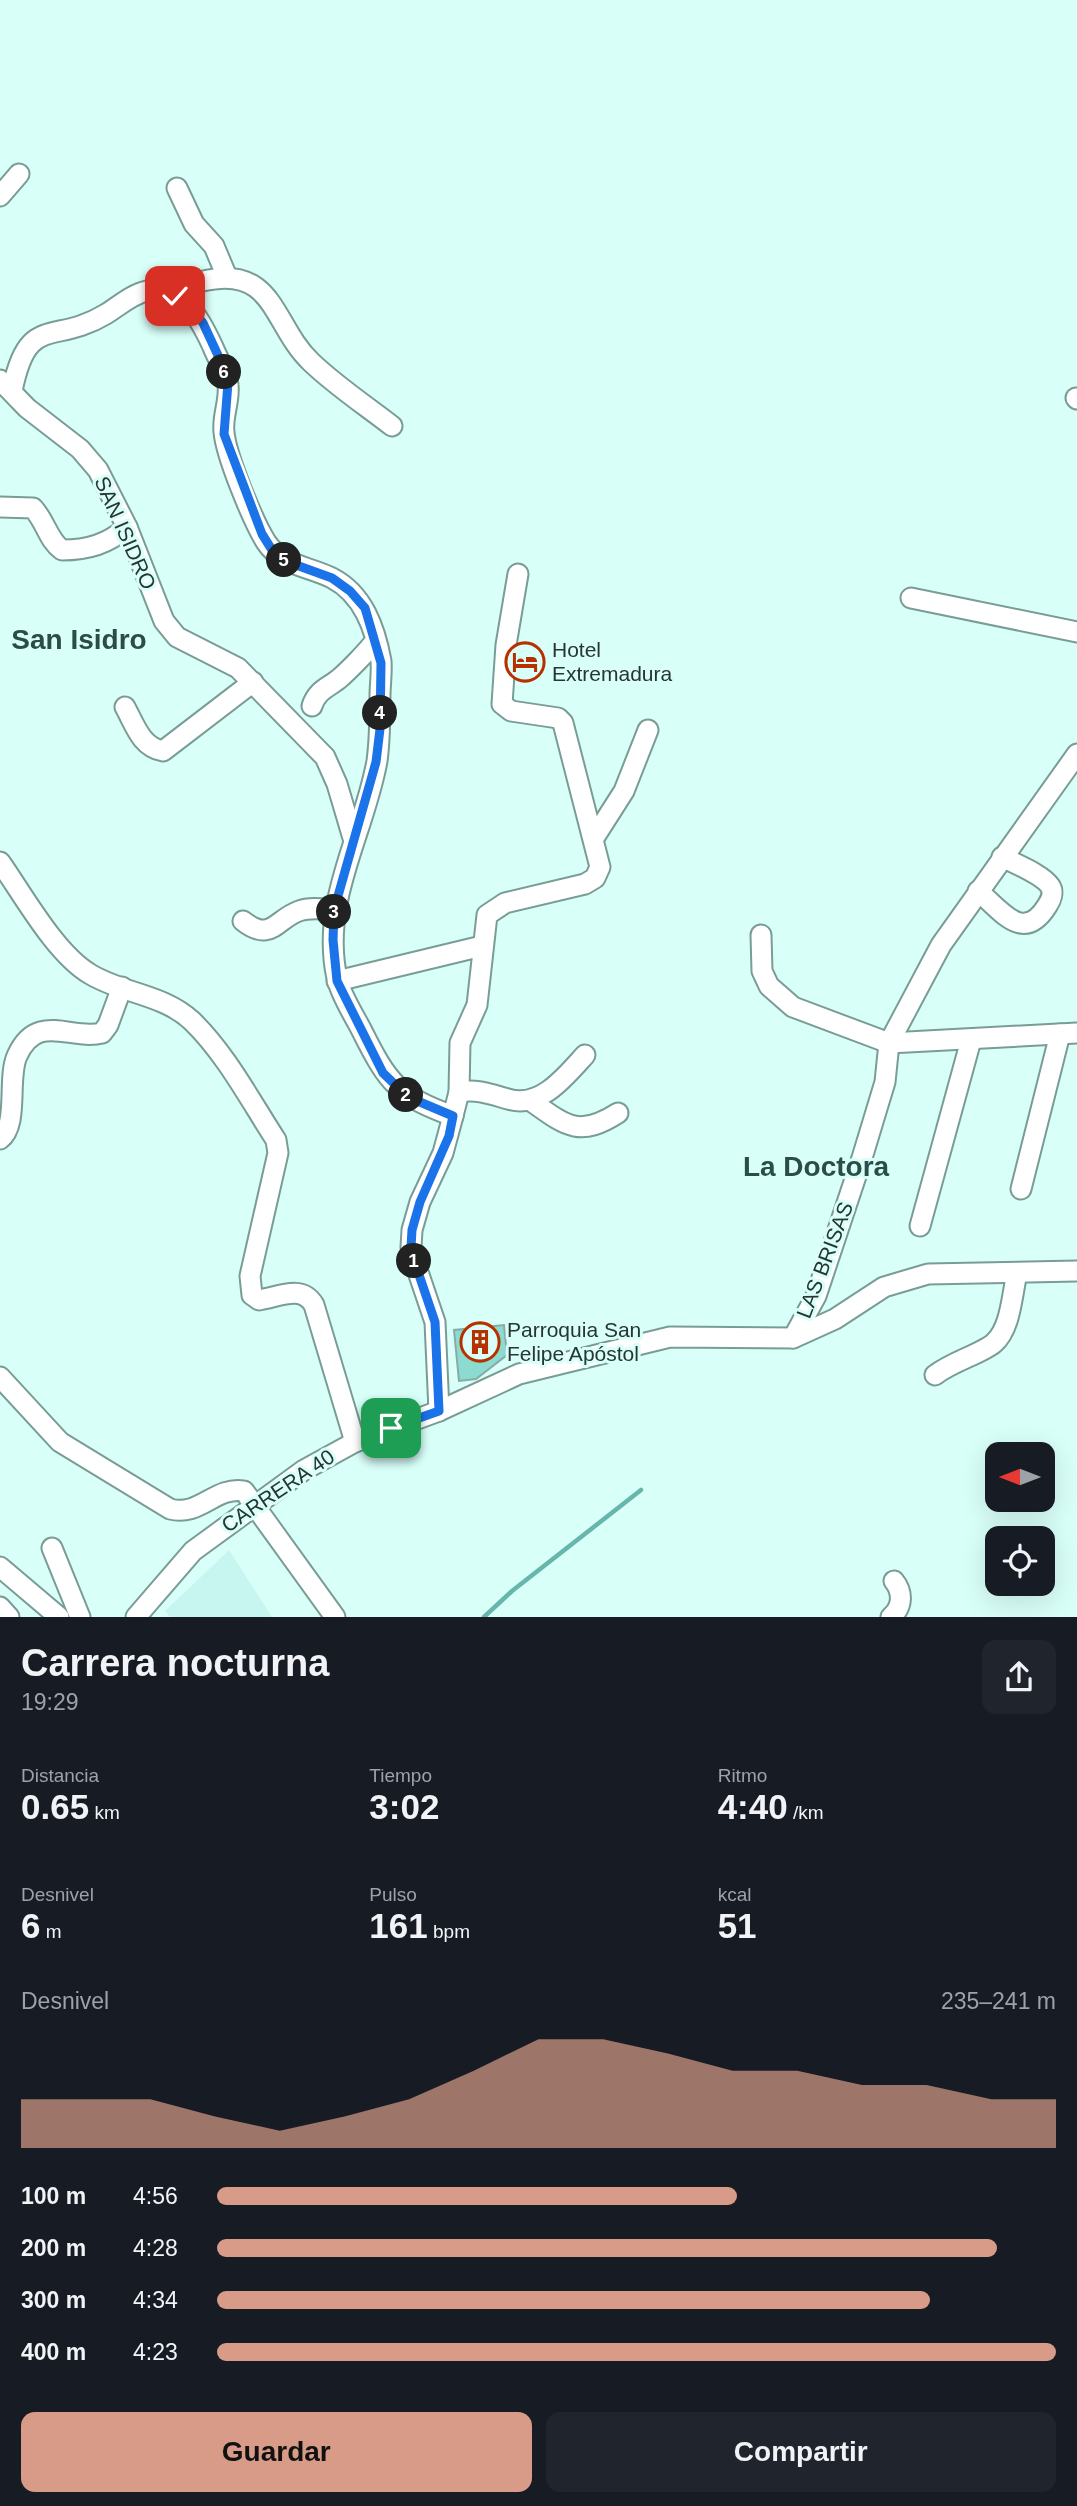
<!DOCTYPE html>
<html lang="es">
<head>
<meta charset="utf-8">
<style>
	:root { --surface:#171b24; --page:#20242c; --text:#f1f3f6; --muted:#9ea1a6; --accent:#d89b87 }
	body { margin:0; font-family:Helvetica,sans-serif; background:var(--page); color:var(--text); height:100vh; display:flex; flex-direction:column; font-size:26px; white-space:nowrap }
	* { box-sizing:border-box; margin:0 }
	p { font-size:23px; color:var(--muted) }
	.icon { flex:none; width:38px; height:38px; fill:none; stroke:currentColor; stroke-width:2; stroke-linecap:round; stroke-linejoin:round }
	.map { position:relative; height:1617px; overflow:hidden }
	.side { display:flex; flex-direction:column; background:var(--surface); flex:1 }
	.side>* { flex:none }
	.needle { width:46px; rotate:270deg }
	.controls { position:absolute; left:985px; top:1442px; display:grid; gap:14px }
	.controls a { display:grid; place-items:center; width:70px; height:70px; border-radius:14px; background:var(--surface); box-shadow:0 7px 28px #0002; font-size:35px }
	.pin { position:absolute; display:grid; place-items:center; width:60px; height:60px; color:#fff; margin:-30px; border-radius:14px; box-shadow:0 4px 10px #0006 }
	.km { position:absolute; width:35px; height:35px; margin:-18px; border-radius:50%; background:#222; color:#fff; font-size:19px; line-height:35px; text-align:center }
	.round { display:grid; place-items:center; flex:none; width:74px; height:74px; border-radius:14px; background:var(--page) }
	.head { display:flex; align-items:center; justify-content:space-between; height:119px; padding:0 21px }
	h1 { font-size:38px; font-weight:800; line-height:52px }
	.figures { display:grid; grid-template-columns:repeat(3,1fr); gap:10px; height:119px; padding:7px 21px }
	.figures div { display:grid; align-content:center }
	.figures b { font-size:35px; font-weight:800 }
	.figures small { font-size:19px; font-weight:400 }
	.figures p { font-size:19px }
	.chart { height:196px; padding:14px 21px }
	.chart p { display:flex; justify-content:space-between }
	.chart svg { width:100%; height:126px; margin-top:7px; fill:var(--accent); opacity:.7 }
	.primary-button { display:flex; gap:14px; margin-top:auto; padding:14px 21px }
	.primary-button a { flex:1; height:80px; border-radius:14px; background:var(--accent); color:#111; font-size:28px; font-weight:800; line-height:80px; text-align:center }
	.primary-button a+a { background:var(--page); color:var(--text) }
	ul { padding:0 21px; list-style:none; font-size:23px }
	li { display:grid; grid-template-columns:112px 84px 1fr; align-items:center; height:52px }
	li i { height:18px; border-radius:9px; background:var(--accent) }
	.map>svg:first-child { display:block }
</style>
</head>
<body>
<div class="map">
<svg width="1077" height="1617" viewBox="0 0 1077 1617">
	<rect width="100%" height="100%" fill="#d9fff9"/>
	<path fill="#c6f6ef" d="M229,1550L272,1617H170L165,1611Z"/>
	<g fill="none" stroke-linecap="round" stroke-linejoin="round">
		<path stroke="#67b6ac" stroke-width="4.5" d="M484,1617L512,1591L641,1490"/>
	</g>
	<path fill="#8bdbd1" stroke="#88aba6" stroke-width="2" d="M504,1325L507,1355L476,1379L459,1381L454,1330Z"/>
	<g fill="none" stroke-linecap="round" stroke-linejoin="round">
		<g stroke="#799c97" stroke-width="23">
			<g id="minor">
				<path d="M177,188L194,224L214,246L227,277"/>
				<path d="M0,196L19,174"/>
				<path d="M175,296C182,286 197,282 208,280C275,267 273,326 311,362C336,386 365,405 392,426"/>
				<path d="M0,380L27,408L80,449L98,470L127,527L164,621L177,637L238,668L325,757L337,784L353,838"/>
				<path d="M12,391C28,312 53,346 106,314C119,306 132,294 147,291C183,284 201,321 213,347C218,360 227,372 228,385C230,401 222,416 224,432C226,456 253,521 266,542C282,566 308,566 332,578C363,594 375,628 381,661C382,672 380,685 380,696C380,718 380,739 377,761C364,834 320,901 337,978C341,996 354,1015 362,1031C388,1083 398,1096 453,1116L443,1153L420,1202L412,1230L411,1247L416,1266L435,1322L439,1411"/>
				<path d="M1076,398L1077,399"/>
				<path d="M0,507L33,508C46,522 48,540 62,550C88,550 108,544 127,527"/>
				<path d="M911,598L1077,632"/>
				<path d="M312,706C317,690 328,688 340,678C349,670 368,651 375,641"/>
				<path d="M125,707C135,725 141,747 163,751L253,682"/>
				<path d="M594,838L624,791L648,730"/>
				<path d="M0,862C24,896 55,953 90,974C123,994 163,994 192,1021C226,1054 250,1100 276,1140L278,1153L250,1276L252,1295L259,1300C279,1297 302,1284 314,1305L355,1442"/>
				<path d="M978,891C1002,911 1023,944 1047,906C1051,900 1054,892 1050,886C1042,874 1015,864 1002,857"/>
				<path d="M243,921C271,943 276,919 299,911C310,907 323,909 334,910"/>
				<path d="M761,935L762,971L769,986L793,1007L889,1043L1077,1033"/>
				<path d="M337,981L482,946"/>
				<path d="M459,1092C477,1089 490,1094 508,1099C540,1109 565,1077 585,1055"/>
				<path d="M531,1101C566,1126 579,1138 618,1113"/>
				<path d="M453,1116L459,1092L460,1043L477,1005L487,915L505,903L585,884L595,878L600,867L563,723L558,718L511,711L502,704L506,645L518,574"/>
				<path d="M0,1139C19,1125 7,1078 17,1056C37,1011 71,1041 102,1033L108,1025L122,987"/>
				<path d="M1021,1189L1060,1034"/>
				<path d="M920,1226L971,1040"/>
				<path d="M793,1338L816,1296L862,1158L885,1082L889,1043L941,945L1077,754"/>
				<path d="M935,1375C953,1361 981,1354 994,1343C1011,1328 1012,1294 1017,1273"/>
				<path d="M0,1377L60,1442L170,1509C200,1517 215,1486 244,1491L335,1617"/>
				<path d="M52,1548L80,1617"/>
				<path d="M0,1567L59,1617"/>
				<path d="M0,1607L9,1617"/>
				<path d="M136,1617L193,1551L304,1470L355,1442L439,1411L519,1374L670,1337L793,1338L835,1319L884,1287L928,1274L1077,1271"/>
				<path d="M891,1617C903,1607 903,1592 894,1581"/>
			</g>
		</g>
		<use href="#minor" stroke="#fff" stroke-width="19"/>
	</g>
	<g fill="none" stroke-linecap="round" stroke-linejoin="round">
		<g stroke="#fff" stroke-width="14">
			<path id="route" d="M175,296L190,306L203,323L222,364L228,383L224,434L262,534L272,550L285,561L332,578L350,591L365,608L381,663L380,729L376,762L334,910L333,940L337,981L383,1073L408,1097L453,1116L449,1136L420,1202L412,1230L411,1247L416,1266L435,1322L439,1411L391,1428"/>
		</g>
		<use href="#route" stroke="#1a73e8" stroke-width="9"/>
	</g>
	<defs>
		<g id="hotel-ring" transform="scale(2.0125)"><circle r="9.5" fill="#d9fff9" stroke="#b93000" stroke-width="1.5"/><path d="M-6-4.5h1.5V1H6V5H4.5V3h-9V5H-6ZM-4 0a1.8 1.8 0 1 1 3.6 0ZM.5 0V-2.5h3Q6-2.5 6 0Z" fill="#b93000"/></g>
		<g id="building-ring" transform="scale(2.0125)"><circle r="9.5" fill="#d9fff9" stroke="#b93000" stroke-width="1.5"/><path d="M-4-6H4V6H1V3H-1V6H-4ZM-2.5-4.3h1.7v1.8h-1.7ZM.8-4.3h1.7v1.8H.8ZM-2.5-1h1.7V.8h-1.7ZM.8-1h1.7V.8H.8Z" fill="#b93000"/></g>
	</defs>
	<g fill-rule="evenodd">
		<use href="#hotel-ring" x="525" y="662"/>
		<use href="#building-ring" x="480" y="1342"/>
	</g>
	<g text-anchor="middle" stroke-width="6" stroke-linejoin="round" paint-order="stroke">
		<g font-size="21" fill="#273533" stroke="#d9fff9">
			<text transform="translate(125 533) rotate(66)" y="7">SAN ISIDRO</text>
			<text transform="translate(825 1260) rotate(-69)" y="7">LAS BRISAS</text>
			<text transform="translate(278 1491) rotate(-34)" y="7">CARRERA 40</text>
		</g>
		<g font-size="21" fill="#273533" stroke="#d9fff9" text-anchor="start">
			<text x="552" y="657">Hotel<tspan x="552" dy="24">Extremadura</tspan></text>
			<text x="507" y="1337">Parroquia San<tspan x="507" dy="24">Felipe Apóstol</tspan></text>
		</g>
		<g font-size="28" font-weight="bold" fill="#2b4c48" stroke="#d9fff9">
			<text x="79" y="649">San Isidro</text>
			<text x="816" y="1176">La Doctora</text>
		</g>
	</g>
</svg>
<div class="controls">
<a><svg class="needle" viewBox="-14 -14 28 28"><path d="M0-13l5 13h-10z" fill="#e53935"/><path d="M0 13l5-13h-10z" fill="#9ea1a6"/></svg></a>
<a><svg class="icon" aria-label="locate" viewBox="0 0 24 24"><circle cx="12" cy="12" r="6"/><path d="M12 2v4M12 18v4M2 12h4M18 12h4"/></svg></a>
</div>
<div class="pin" style="left:391px;top:1428px;background:#1e9e55"><svg class="icon" aria-label="arrive" viewBox="0 0 24 24"><path d="M6 21V4h12l-3 4 3 4H6"/></svg></div>
<div class="pin" style="left:175px;top:296px;background:#d93025"><svg class="icon" aria-label="check" viewBox="0 0 24 24"><path d="M5 12l5 5 9-10"/></svg></div>
<b class="km" style="left:414px;top:1261px">1</b>
<b class="km" style="left:406px;top:1095px">2</b>
<b class="km" style="left:334px;top:912px">3</b>
<b class="km" style="left:380px;top:713px">4</b>
<b class="km" style="left:284px;top:560px">5</b>
<b class="km" style="left:224px;top:372px">6</b>
</div>
<section class="side">
<div class="head"><div><h1>Carrera nocturna</h1><p>19:29</p></div><a class="round"><svg class="icon" aria-label="share" viewBox="0 0 24 24"><path d="M12 15V3M7 8l5-5 5 5M5 13v7h14v-7"/></svg></a></div>
<div class="figures">
<div><p>Distancia</p><b>0.65<small> km</small></b></div>
<div><p>Tiempo</p><b>3:02</b></div>
<div><p>Ritmo</p><b>4:40<small> /km</small></b></div>
</div>
<div class="figures">
<div><p>Desnivel</p><b>6<small> m</small></b></div>
<div><p>Pulso</p><b>161<small> bpm</small></b></div>
<div><p>kcal</p><b>51</b></div>
</div>
<div class="chart"><p><span>Desnivel</span>235–241 m</p>
<svg viewBox="0 0 160 44" preserveAspectRatio="none"><path d="M0 44V27L10 27L20 27L30 33L40 38L50 33L60 27L70 17L80 6L90 6L100 11L110 17L120 17L130 22L140 22L150 27L160 27V44z"/></svg>
</div>
<ul>
<li><b>100 m</b>4:56<i style="width:62%"></i></li>
<li><b>200 m</b>4:28<i style="width:93%"></i></li>
<li><b>300 m</b>4:34<i style="width:85%"></i></li>
<li><b>400 m</b>4:23<i style="width:100%"></i></li>
</ul>
<div class="primary-button"><a>Guardar</a><a>Compartir</a></div>
</section>
</body>
</html>
